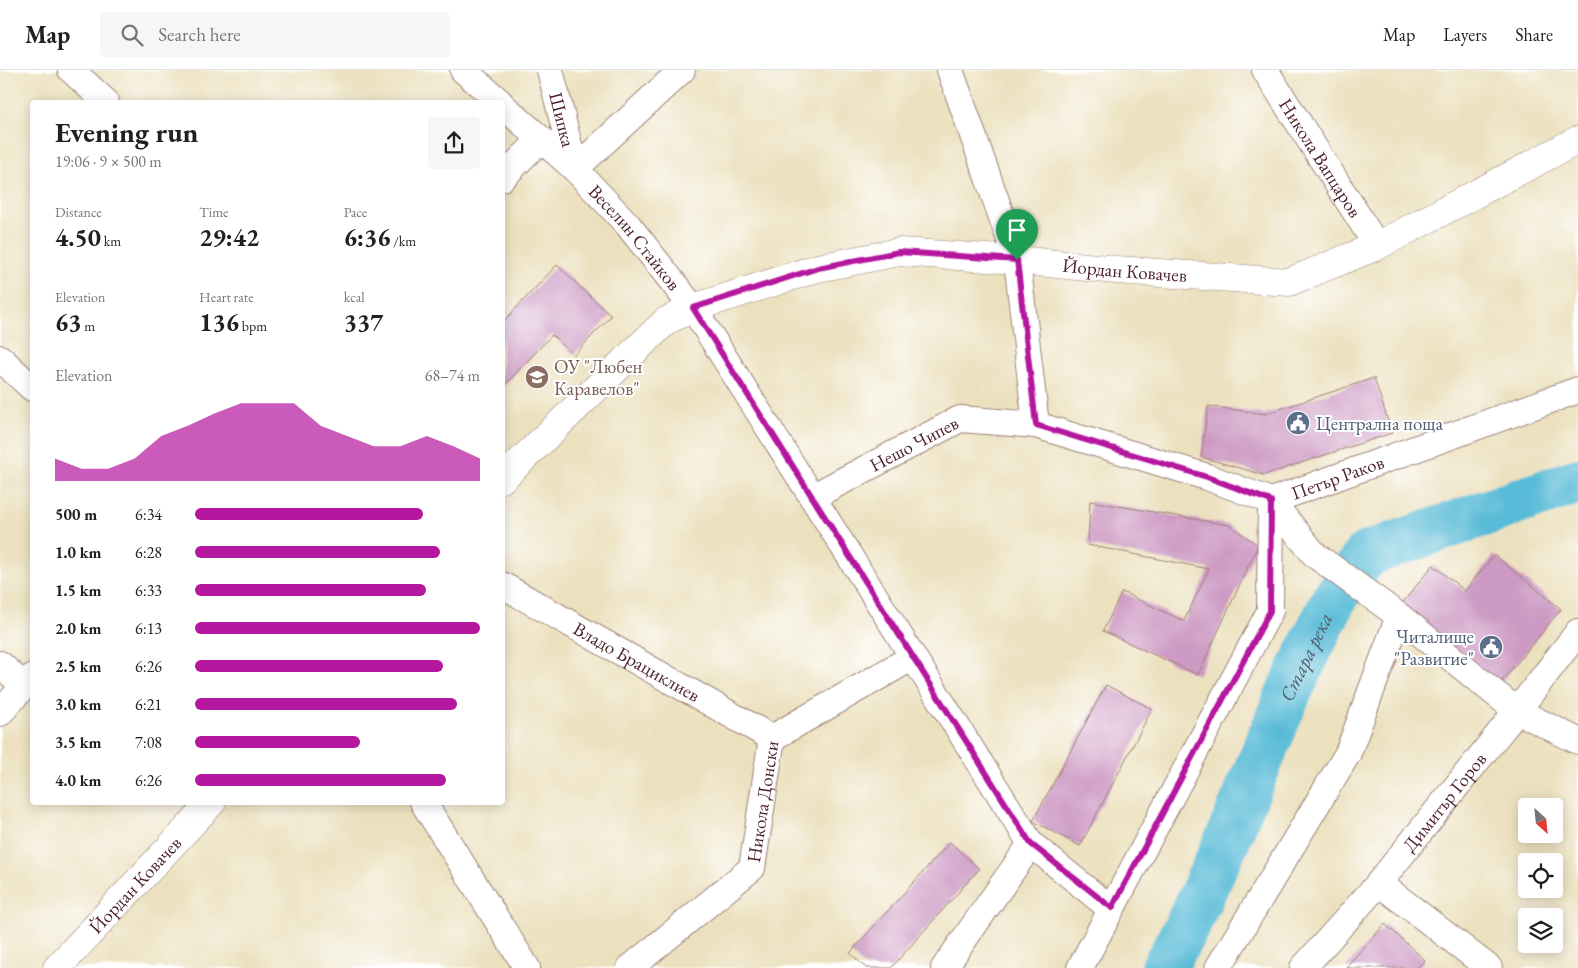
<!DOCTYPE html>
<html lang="en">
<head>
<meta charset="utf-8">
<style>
	:root { --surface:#fff; --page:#f6f6f6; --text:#202124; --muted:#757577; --line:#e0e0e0; --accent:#b5179e }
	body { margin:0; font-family:"EB Garamond",serif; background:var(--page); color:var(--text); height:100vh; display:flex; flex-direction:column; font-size:19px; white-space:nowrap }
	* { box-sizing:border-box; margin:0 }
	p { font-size:16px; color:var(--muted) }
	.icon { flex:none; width:28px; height:28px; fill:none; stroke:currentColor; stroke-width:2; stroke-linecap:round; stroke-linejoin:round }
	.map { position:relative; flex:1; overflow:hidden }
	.panel { position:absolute; left:30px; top:30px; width:475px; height:705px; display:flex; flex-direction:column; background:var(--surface); border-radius:5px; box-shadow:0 2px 12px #0003 }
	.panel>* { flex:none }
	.needle { width:32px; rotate:153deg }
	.fabs { position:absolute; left:1518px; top:728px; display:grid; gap:10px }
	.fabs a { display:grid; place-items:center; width:45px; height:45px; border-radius:5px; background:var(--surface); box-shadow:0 2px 12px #0003; font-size:25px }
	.pin { position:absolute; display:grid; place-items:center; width:42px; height:42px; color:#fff; margin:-51px -21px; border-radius:50% 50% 50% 0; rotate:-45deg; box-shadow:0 0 5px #0007 }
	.pin .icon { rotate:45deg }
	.round { display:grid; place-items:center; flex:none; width:52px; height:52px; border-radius:5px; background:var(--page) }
	.head { display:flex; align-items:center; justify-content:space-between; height:85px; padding:0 25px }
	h1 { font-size:28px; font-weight:700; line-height:38px }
	.stats { display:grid; grid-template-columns:repeat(3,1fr); gap:8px; height:85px; padding:5px 25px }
	.stats div { display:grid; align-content:center }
	.stats b { font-size:25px; font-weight:700 }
	.stats small { font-size:14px; font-weight:400 }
	.stats p { font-size:14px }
	.chart { height:140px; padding:10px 25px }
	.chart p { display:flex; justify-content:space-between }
	.chart svg { width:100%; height:90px; margin-top:5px; fill:var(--accent); opacity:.7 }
	ul { padding:0 25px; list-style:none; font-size:16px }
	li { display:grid; grid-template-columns:80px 60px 1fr; align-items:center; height:38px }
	li i { height:12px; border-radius:6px; background:var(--accent) }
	header { display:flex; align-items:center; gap:30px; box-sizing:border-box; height:70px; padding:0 25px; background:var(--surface); border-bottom:1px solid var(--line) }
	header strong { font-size:24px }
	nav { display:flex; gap:28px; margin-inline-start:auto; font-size:18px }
	.search { width:350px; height:45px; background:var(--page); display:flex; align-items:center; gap:12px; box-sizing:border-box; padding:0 18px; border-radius:5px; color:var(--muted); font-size:19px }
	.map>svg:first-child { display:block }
</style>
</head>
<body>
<header>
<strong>Map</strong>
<div class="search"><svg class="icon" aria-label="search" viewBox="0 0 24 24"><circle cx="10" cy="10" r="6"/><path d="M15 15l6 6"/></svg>Search here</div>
<nav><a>Map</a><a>Layers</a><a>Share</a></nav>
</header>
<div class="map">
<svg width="1578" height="898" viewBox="0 0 1578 898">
	<rect width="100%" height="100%" fill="#fff"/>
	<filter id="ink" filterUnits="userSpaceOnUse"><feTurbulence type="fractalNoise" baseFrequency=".02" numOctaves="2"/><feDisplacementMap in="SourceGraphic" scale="10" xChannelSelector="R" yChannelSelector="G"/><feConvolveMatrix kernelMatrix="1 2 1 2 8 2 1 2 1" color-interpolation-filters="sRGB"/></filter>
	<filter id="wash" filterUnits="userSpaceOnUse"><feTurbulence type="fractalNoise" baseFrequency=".0096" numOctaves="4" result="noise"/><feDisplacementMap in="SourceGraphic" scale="20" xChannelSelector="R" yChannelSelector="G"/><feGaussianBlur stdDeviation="1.12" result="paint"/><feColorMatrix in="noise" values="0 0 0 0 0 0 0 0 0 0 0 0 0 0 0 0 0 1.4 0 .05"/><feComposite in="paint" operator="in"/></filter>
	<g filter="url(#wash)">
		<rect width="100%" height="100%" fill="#ece1bf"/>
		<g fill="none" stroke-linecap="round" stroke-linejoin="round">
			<path stroke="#59bbd7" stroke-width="46" id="s1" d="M1164,898L1188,854L1228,768L1289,622L1334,529L1367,484L1578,411"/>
		</g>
		<g id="blocks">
			<g fill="#cd9ac3">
				<path d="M557,195L611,246L574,285L552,265L502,318V253Z"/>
				<path d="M1374,308L1392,363L1264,405L1201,387L1208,336L1265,344Z"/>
				<path d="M1090,431L1229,455L1258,475L1198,605L1103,561L1122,522L1184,551L1209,499L1088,475Z"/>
				<path d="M1494,485L1561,539L1499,615L1400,536L1433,495L1465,521Z"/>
				<path d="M1106,615L1152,639L1080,776L1033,751Z"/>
				<path d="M950,772L979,799L891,898H866L850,883Z"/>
				<path d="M1385,854L1425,890L1417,898H1345Z"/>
			</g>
		</g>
	</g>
	<g filter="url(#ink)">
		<use href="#blocks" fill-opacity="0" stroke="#9b8075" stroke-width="1"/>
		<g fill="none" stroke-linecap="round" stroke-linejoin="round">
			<g stroke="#9b8075" stroke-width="28">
				<g id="street">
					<path d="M71,0L106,32"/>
					<path d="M463,0L500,32"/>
					<path id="s2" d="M550,0L575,99L682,0"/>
					<path d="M950,0L1017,190L1036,355"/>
					<path id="s3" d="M1265,0L1377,176"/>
					<path id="s4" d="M502,35L575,99L628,155L693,238L1031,774L944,898"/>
					<path d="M502,108L541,69"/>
					<path d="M0,288L32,318"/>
					<path id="s5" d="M812,427L960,349L1036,355L1207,407L1271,431L1315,485L1399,546L1517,641L1578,671"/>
					<path id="s6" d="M502,515L772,668"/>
					<path d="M0,594L24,616"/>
					<path d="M0,643L32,607"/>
					<path d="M423,732L527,898"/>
					<path d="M1031,774L1111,839"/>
					<path d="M1379,813L1489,898"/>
					<path id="s7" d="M630,898L752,798L772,668L913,587"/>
					<path id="s8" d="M1080,898L1270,541L1271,431L1578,320"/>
					<path d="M1218,898L1348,683L1399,546"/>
					<path id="s9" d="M1303,898L1379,813L1517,641L1578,562"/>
				</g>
			</g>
			<g stroke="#9b8075" stroke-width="29">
				<g id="secondary">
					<path id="s10" d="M502,409L666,251L693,238L818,198L899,182L1017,190L1117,200L1289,212L1377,176L1578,70"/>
					<path id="s11" d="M57,898L212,732"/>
				</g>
			</g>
			<use href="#street" stroke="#fff" stroke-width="26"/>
			<use href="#secondary" stroke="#fff" stroke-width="28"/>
		</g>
	</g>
	<g fill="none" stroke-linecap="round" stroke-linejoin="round" filter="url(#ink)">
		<g stroke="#fff" stroke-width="10">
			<path id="route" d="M899,182L1017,190L1036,355L1207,407L1271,431L1270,541L1112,838L1031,774L693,238L818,198Z"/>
		</g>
		<use href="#route" stroke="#b5179e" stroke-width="6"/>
	</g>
	<defs>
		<g id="school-disc" transform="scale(1.25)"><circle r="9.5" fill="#8d6e63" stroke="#fff"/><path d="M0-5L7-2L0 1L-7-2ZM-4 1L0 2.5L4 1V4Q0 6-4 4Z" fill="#fff"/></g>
		<g id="civic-disc" transform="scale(1.25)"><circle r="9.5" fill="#5c6f8a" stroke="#fff"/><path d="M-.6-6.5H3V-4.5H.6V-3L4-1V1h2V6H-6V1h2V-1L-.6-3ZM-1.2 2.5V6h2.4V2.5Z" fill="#fff"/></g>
	</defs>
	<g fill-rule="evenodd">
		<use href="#school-disc" x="537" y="307"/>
		<use href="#civic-disc" x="1298" y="353"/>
		<use href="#civic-disc" x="1491" y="577"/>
	</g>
	<g text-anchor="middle" stroke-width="4" stroke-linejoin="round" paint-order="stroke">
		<g font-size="19" fill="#4a1f2b" stroke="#fff">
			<text dy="7" stroke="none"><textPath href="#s2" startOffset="51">Шипка</textPath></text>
			<text dy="7" stroke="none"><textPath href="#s3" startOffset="104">Никола Вапцаров</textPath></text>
			<text dy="7" stroke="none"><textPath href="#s4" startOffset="188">Веселин Стайков</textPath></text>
			<text dy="7" stroke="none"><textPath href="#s10" startOffset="698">Йордан Ковачев</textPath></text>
			<text dy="7" stroke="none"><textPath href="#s5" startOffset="115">Нешо Чипев</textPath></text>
			<text dy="7" stroke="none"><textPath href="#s8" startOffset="585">Петър Раков</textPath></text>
			<text dy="7" stroke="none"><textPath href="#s6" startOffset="155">Владо Брациклиев</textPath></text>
			<text dy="7" stroke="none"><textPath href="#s7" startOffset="225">Никола Донски</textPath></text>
			<text dy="7" stroke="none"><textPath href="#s9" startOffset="218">Димитър Горов</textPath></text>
			<text dy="7" stroke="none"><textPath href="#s11" startOffset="114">Йордан Ковачев</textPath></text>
		</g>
		<g font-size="19" fill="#785e54" stroke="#fff" text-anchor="start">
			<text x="554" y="303">ОУ "Любен<tspan x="554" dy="22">Каравелов"</tspan></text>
		</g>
		<g font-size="19" fill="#4e5e75" stroke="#fff" text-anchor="start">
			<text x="1316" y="360">Централна поща</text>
			<text x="1474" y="573" text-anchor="end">Читалище<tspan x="1474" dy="22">"Развитие"</tspan></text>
		</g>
		<g font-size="20" font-style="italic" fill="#505d70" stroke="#fff">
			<text dy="7" stroke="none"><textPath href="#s1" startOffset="342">Стара река</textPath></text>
		</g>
	</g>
</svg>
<div class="fabs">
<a><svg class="needle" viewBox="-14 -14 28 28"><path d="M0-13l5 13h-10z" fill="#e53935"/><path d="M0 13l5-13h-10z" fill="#757577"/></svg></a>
<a><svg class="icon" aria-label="locate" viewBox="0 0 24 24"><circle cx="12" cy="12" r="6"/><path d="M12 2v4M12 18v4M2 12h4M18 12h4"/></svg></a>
<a><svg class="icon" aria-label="layers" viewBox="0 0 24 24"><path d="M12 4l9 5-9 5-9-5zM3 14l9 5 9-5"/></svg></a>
</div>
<div class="pin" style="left:1017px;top:190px;background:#1e9e55"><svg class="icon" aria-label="arrive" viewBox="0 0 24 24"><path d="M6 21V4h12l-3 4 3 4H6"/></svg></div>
<section class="panel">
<div class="head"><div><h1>Evening run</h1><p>19:06 · 9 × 500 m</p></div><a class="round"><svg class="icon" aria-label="share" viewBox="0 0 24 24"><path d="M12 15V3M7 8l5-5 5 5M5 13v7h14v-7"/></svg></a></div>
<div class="stats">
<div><p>Distance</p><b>4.50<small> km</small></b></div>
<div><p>Time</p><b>29:42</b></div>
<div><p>Pace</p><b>6:36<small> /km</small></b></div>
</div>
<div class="stats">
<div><p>Elevation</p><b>63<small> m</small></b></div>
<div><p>Heart rate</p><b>136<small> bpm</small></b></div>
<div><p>kcal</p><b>337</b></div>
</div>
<div class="chart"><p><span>Elevation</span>68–74 m</p>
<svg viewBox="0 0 160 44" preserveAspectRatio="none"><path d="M0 44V33L10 38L20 38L30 33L40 22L50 17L60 11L70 6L80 6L90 6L100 17L110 22L120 27L130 27L140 22L150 27L160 33V44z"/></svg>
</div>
<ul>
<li><b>500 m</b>6:34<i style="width:80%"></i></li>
<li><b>1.0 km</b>6:28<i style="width:86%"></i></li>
<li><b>1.5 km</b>6:33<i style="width:81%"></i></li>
<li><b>2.0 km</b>6:13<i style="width:100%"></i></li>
<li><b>2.5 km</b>6:26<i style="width:87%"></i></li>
<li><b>3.0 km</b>6:21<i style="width:92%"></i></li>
<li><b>3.5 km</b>7:08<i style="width:58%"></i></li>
<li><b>4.0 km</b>6:26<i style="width:88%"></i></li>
</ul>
</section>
</div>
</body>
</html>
